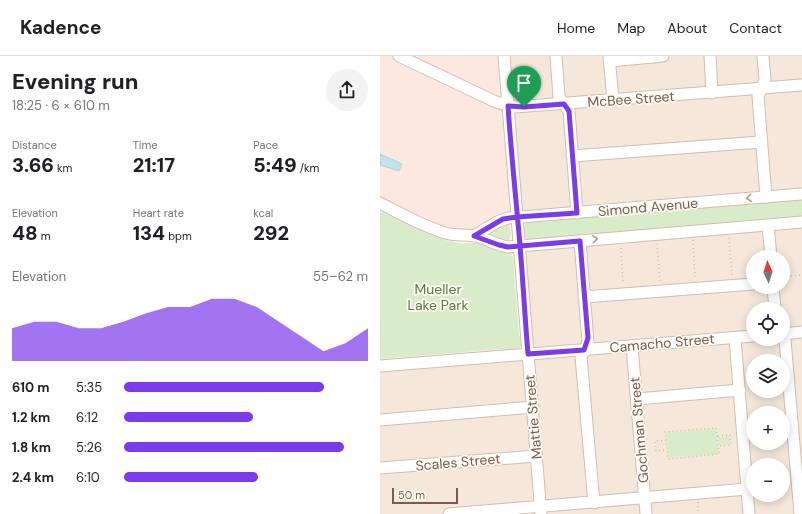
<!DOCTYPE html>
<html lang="en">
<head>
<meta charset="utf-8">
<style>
	:root { --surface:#fff; --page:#f2f2f2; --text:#202124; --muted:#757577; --line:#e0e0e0; --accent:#7c3aed }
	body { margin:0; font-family:"DM Sans",sans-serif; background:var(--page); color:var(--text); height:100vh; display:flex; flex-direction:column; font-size:15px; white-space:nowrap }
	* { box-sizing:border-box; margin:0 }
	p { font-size:13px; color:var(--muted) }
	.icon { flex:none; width:22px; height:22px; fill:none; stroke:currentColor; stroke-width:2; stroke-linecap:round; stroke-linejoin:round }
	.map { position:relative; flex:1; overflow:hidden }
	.panel { display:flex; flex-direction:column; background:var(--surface); width:380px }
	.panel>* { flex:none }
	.needle { width:26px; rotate:357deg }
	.fabs { position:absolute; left:366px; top:194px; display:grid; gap:8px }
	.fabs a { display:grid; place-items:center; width:44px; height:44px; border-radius:50%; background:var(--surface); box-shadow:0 2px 10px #0003; font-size:20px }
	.scale { position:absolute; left:12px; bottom:10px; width:66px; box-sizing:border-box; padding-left:4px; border:2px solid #7a5c4d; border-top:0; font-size:11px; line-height:14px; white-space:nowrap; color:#7a5c4d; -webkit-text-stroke:3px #fffaf3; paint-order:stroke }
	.pin { position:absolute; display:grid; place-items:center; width:34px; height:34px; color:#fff; margin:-41px -17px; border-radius:50% 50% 50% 0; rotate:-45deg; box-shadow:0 0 4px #0007 }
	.pin .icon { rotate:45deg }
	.round { display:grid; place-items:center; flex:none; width:42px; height:42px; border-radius:21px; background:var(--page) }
	.headline { display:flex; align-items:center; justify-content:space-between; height:68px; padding:0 12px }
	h1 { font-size:22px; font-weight:800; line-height:30px }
	.stats { display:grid; grid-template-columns:repeat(3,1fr); gap:6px; height:68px; padding:4px 12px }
	.stats div { display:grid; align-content:center }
	.stats b { font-size:20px; font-weight:800 }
	.stats small { font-size:11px; font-weight:400 }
	.stats p { font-size:11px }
	.chart { height:112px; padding:8px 12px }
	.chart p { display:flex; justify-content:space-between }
	.chart svg { width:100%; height:72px; margin-top:4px; fill:var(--accent); opacity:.7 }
	ul { padding:0 12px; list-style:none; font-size:13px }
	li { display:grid; grid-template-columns:64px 48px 1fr; align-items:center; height:30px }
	li i { height:10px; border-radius:5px; background:var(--accent) }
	header { display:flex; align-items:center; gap:24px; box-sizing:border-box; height:56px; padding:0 20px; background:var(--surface); border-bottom:1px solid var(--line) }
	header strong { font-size:19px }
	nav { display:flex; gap:22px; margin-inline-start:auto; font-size:14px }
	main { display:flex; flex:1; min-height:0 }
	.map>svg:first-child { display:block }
</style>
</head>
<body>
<header>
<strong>Kadence</strong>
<nav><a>Home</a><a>Map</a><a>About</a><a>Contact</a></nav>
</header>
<main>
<section class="panel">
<div class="headline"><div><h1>Evening run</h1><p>18:25 · 6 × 610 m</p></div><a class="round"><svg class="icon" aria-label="share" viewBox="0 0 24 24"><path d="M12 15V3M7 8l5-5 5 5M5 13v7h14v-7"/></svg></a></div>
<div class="stats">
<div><p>Distance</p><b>3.66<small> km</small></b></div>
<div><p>Time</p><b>21:17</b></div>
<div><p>Pace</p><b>5:49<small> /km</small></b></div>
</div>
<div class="stats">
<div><p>Elevation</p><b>48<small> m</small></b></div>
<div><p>Heart rate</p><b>134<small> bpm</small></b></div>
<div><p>kcal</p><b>292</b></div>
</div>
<div class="chart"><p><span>Elevation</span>55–62 m</p>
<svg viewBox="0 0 160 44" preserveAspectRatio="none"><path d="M0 44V24L10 20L20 20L30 24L40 24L50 20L60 15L70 11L80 11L90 6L100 6L110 11L120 20L130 29L140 38L150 33L160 24V44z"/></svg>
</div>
<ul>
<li><b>610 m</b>5:35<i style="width:82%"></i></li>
<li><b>1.2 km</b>6:12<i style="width:53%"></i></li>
<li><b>1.8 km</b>5:26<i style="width:90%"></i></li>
<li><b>2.4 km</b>6:10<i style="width:55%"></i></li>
</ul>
</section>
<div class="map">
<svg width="422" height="458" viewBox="0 0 422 458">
	<rect width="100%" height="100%" fill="#fdf6ec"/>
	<path fill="#f5e8da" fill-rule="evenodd" d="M124,0H422V458H0V311L148,298ZM373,201H403V231H373ZM373,253H403V283H373ZM373,305H403V335H373ZM373,357H403V387H373ZM373,409H403V439H373Z"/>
	<path fill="#fde8e0" d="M0,0H124L137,161L107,173L66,177L0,147Z"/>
	<g fill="#d8ecc9">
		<path d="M422,142V163L149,184C145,180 144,171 146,166Z"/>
		<path d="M0,155L45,177L64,184L79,187H101L131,197L133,201L139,278C142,284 144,288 139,293L134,295L123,293L0,303Z"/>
		<path d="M127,167C132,171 132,181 128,185L125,186L106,179V177Z"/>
		<path d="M336,373L338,398L288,401L286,377Z"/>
		<path d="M349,380L350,388L339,389L338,381Z"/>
	</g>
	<path fill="#bfe3e8" stroke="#a5d3da" d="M0,98L22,108L19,115L0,109Z"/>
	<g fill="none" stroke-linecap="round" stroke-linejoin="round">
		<g stroke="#d1beb0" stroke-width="13">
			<g id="minor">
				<path d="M19,0L116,46L135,51L422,29"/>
				<path d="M124,0L161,458"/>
				<path d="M176,0L179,41L189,55L197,157"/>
				<path d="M229,0L233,44"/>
				<path d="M330,0L332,37"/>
				<path d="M383,0L385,24L378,40L386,141"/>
				<path d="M230,5L283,0"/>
				<path d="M192,100L381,86"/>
				<path d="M0,147C21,158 42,170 65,177C75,180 87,178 96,180C107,183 116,189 128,191L422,166"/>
				<path d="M388,169L391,201"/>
				<path d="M94,180L117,166L128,162L422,138"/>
				<path d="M200,185L208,286L201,301L214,447"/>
				<path d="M393,231L395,253"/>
				<path d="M204,241L373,228"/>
				<path d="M403,278L422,276"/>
				<path d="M403,280L405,284L420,458"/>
				<path d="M355,282L369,458"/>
				<path d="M252,290L266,458"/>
				<path d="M0,310L373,280"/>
				<path d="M257,343L360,334"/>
				<path d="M0,364L153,351"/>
				<path d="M0,412L156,400"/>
				<path d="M69,458L367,433"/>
			</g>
		</g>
		<g stroke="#d9b8a5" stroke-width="1.5" stroke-dasharray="1 3" stroke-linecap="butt">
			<path d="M349,182L352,220"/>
			<path d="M313,184L315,222"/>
			<path d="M277,188L280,226"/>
			<path d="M241,192L243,228"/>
			<path d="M403,221L422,219"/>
			<path d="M336,372L339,398L288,403L285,376Z"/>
			<path d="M338,380L350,379L351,389L338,390"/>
			<path d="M286,384L275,385L276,395L286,394"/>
			<path d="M318,446V458"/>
		</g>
		<use href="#minor" stroke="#fff" stroke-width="11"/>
	</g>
	<defs><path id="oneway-chevron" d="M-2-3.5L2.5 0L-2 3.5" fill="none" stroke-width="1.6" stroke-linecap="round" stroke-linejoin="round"/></defs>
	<g stroke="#af9d94">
		<use href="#oneway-chevron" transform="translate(369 142) rotate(175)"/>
		<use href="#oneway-chevron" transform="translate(215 183) rotate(-5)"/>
	</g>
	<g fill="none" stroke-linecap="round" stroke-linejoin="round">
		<g stroke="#fff" stroke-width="8">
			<path id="route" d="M144,51L128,50C131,96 136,143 140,189C143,226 145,262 148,298L204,294L208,282L200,185L128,191L119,189L94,180L123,163L137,161L197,157L189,55L184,48L144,51"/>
		</g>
		<use href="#route" stroke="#7c3aed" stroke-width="5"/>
	</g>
	<g text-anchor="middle" stroke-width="3.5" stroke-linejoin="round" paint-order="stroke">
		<g font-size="14" fill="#7a5c4d" stroke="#fffaf3">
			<text transform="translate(251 43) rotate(-4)" y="5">McBee Street</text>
			<text transform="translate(268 151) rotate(-5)" y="5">Simond Avenue</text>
			<text transform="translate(282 287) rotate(-5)" y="5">Camacho Street</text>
			<text transform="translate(153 361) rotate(-95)" y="5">Mattie Street</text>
			<text transform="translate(259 374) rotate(-95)" y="5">Gochman Street</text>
			<text transform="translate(78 406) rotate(-5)" y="5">Scales Street</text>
		</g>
		<g font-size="14" fill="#537a41" stroke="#fffaf3">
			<text x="58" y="238">Mueller<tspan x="58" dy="16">Lake Park</tspan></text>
		</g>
	</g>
</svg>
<div class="fabs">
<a><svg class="needle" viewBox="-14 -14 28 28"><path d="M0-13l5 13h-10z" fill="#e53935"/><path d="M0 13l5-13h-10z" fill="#757577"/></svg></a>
<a><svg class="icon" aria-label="locate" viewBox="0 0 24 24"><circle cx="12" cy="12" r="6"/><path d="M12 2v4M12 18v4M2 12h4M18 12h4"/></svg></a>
<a><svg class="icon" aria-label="layers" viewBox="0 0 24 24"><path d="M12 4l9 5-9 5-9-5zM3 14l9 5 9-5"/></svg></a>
<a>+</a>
<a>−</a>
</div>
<div class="scale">50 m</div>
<div class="pin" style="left:144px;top:51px;background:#1e9e55"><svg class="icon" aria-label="arrive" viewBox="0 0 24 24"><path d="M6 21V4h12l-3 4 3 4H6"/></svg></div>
</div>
</main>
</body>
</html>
